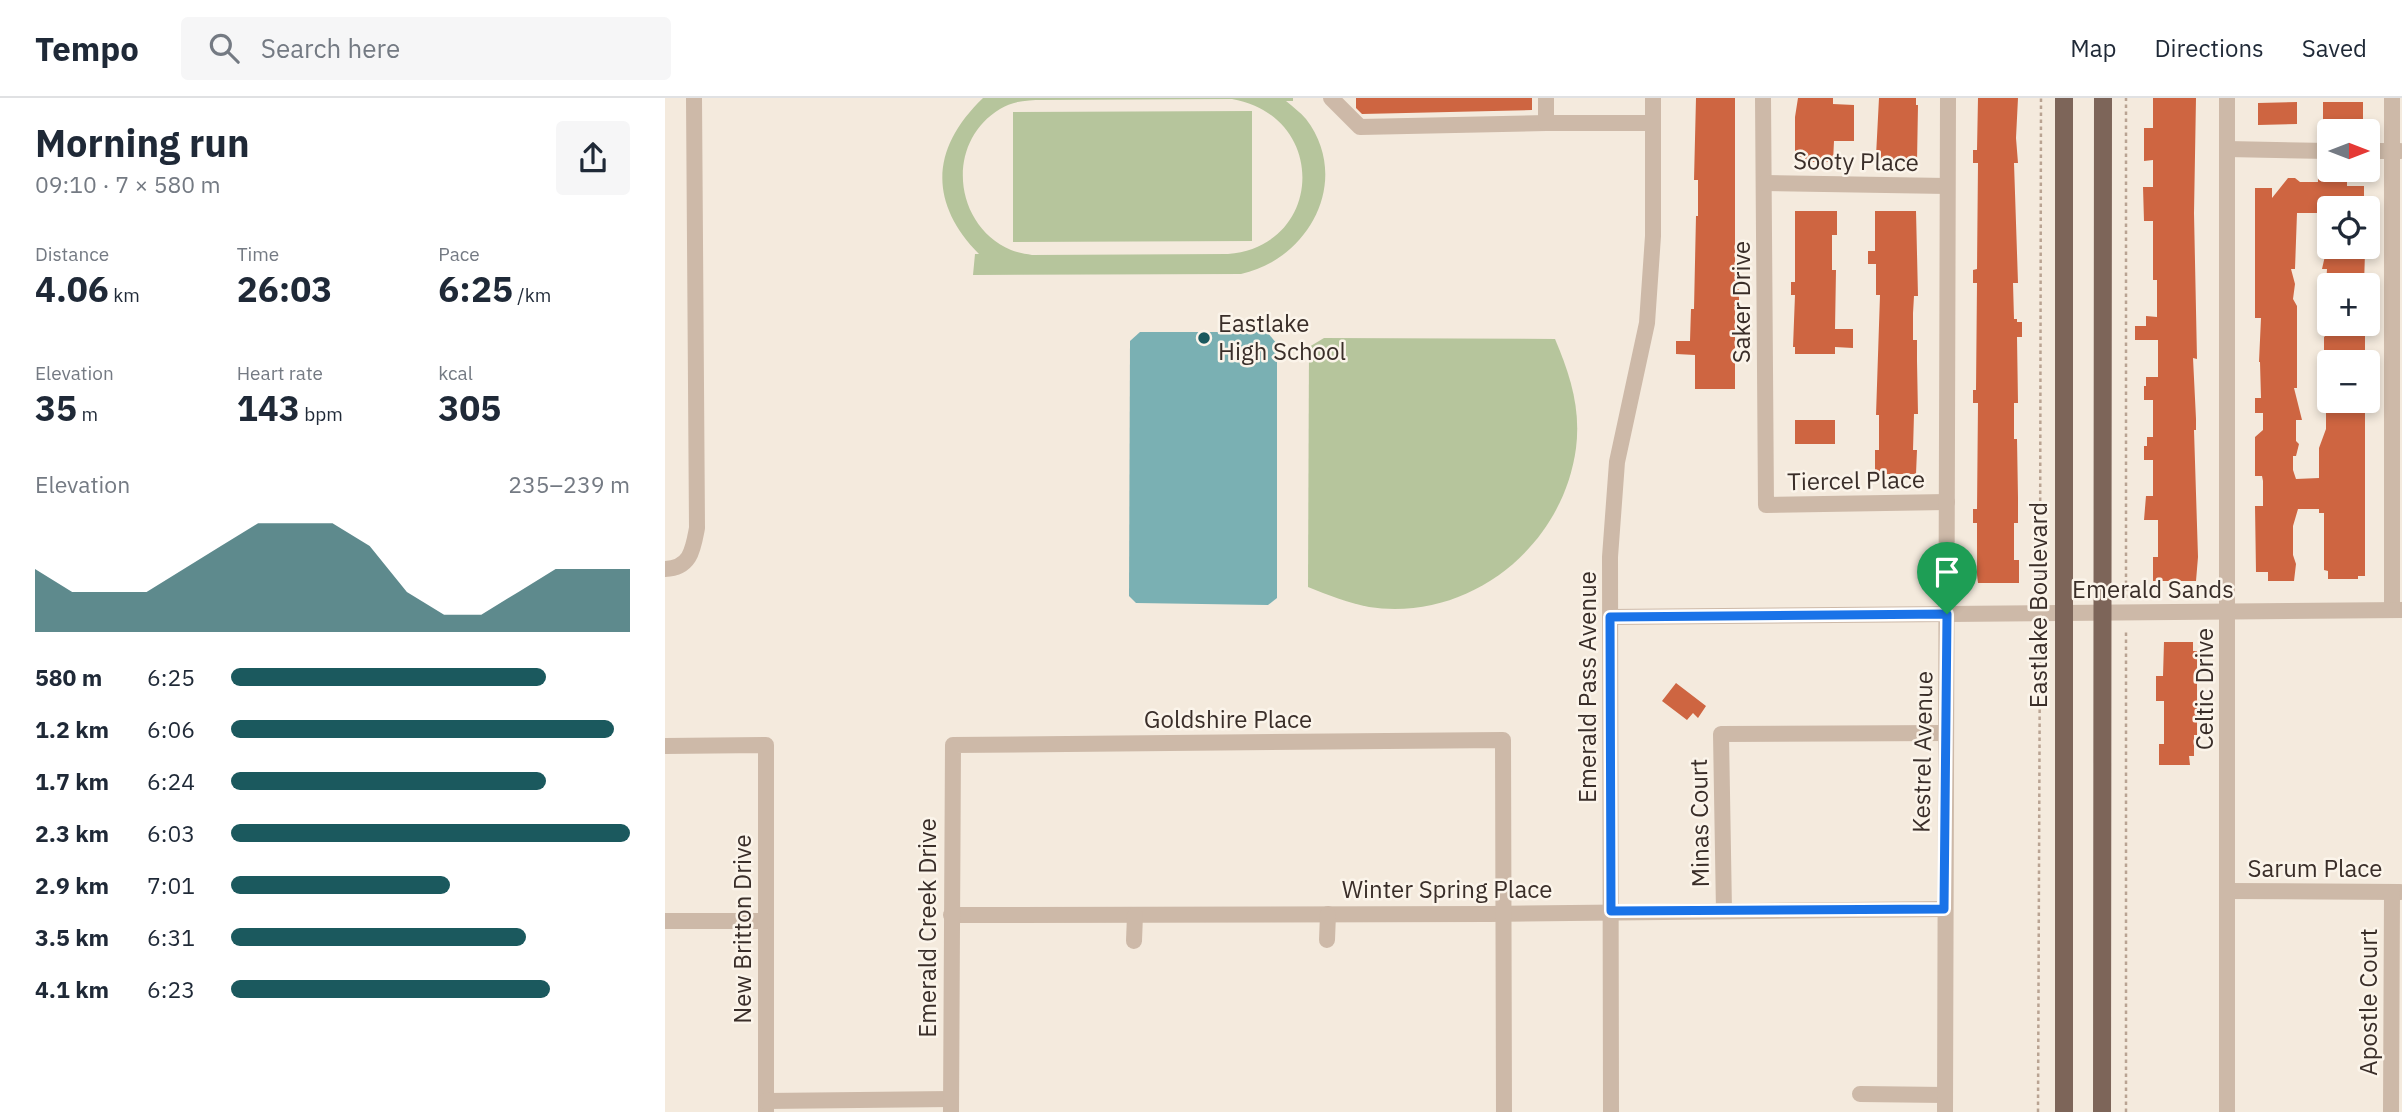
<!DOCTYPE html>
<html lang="en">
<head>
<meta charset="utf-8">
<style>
	:root { --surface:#fff; --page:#f6f6f7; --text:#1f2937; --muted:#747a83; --line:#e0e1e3; --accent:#1b595e }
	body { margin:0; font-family:"IBM Plex Sans",sans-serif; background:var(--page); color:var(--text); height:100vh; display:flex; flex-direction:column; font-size:26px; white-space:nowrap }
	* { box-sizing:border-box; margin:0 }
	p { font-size:23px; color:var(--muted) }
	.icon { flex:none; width:38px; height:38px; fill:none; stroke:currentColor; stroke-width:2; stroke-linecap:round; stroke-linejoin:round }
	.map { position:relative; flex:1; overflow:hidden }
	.drawer { display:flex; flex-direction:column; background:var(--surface); width:665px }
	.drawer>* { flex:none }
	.needle { width:46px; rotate:90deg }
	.fabs { position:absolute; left:1652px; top:21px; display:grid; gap:14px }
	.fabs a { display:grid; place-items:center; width:63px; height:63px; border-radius:7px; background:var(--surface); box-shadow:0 4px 10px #0003; font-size:35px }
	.pin { position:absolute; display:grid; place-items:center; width:60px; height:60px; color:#fff; margin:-72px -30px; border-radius:50% 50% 50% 0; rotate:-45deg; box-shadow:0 0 7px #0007 }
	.pin .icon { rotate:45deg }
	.round { display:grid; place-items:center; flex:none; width:74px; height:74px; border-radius:7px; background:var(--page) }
	.summary { display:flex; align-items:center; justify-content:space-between; height:119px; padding:0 35px }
	h1 { font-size:38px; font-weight:700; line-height:52px }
	.metrics { display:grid; grid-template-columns:repeat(3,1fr); gap:10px; height:119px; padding:7px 35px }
	.metrics div { display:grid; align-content:center }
	.metrics b { font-size:35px; font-weight:700 }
	.metrics small { font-size:19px; font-weight:400 }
	.metrics p { font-size:19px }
	.chart { height:196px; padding:14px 35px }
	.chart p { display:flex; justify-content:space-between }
	.chart svg { width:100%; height:126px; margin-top:7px; fill:var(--accent); opacity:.7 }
	ul { padding:0 35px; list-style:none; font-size:23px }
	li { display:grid; grid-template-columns:112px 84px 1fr; align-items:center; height:52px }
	li i { height:18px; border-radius:9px; background:var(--accent) }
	header { display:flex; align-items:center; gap:42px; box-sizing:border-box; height:98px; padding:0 35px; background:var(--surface); border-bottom:2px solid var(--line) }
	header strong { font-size:33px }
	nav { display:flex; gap:38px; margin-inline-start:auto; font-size:24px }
	.search { width:490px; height:63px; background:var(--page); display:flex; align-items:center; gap:18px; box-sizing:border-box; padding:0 24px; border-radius:7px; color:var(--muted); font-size:26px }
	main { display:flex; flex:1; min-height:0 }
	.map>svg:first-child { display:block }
</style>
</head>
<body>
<header>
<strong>Tempo</strong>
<div class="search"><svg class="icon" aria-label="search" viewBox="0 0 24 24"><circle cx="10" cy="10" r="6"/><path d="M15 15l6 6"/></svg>Search here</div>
<nav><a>Map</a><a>Directions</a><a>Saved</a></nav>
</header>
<main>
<section class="drawer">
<div class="summary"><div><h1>Morning run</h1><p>09:10 · 7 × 580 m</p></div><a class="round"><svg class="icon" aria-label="share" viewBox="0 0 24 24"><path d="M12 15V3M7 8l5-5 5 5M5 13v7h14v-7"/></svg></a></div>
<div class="metrics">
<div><p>Distance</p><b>4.06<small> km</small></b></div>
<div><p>Time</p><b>26:03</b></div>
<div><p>Pace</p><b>6:25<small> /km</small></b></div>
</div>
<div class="metrics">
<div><p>Elevation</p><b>35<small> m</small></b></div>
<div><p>Heart rate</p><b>143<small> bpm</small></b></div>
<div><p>kcal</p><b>305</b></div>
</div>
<div class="chart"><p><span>Elevation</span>235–239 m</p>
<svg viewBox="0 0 160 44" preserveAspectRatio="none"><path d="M0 44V22L10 30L20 30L30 30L40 22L50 14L60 6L70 6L80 6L90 14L100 30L110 38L120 38L130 30L140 22L150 22L160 22V44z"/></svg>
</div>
<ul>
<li><b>580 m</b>6:25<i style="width:79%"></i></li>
<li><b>1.2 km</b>6:06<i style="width:96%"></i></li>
<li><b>1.7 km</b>6:24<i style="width:79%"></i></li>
<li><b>2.3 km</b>6:03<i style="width:100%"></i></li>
<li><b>2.9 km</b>7:01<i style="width:55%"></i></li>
<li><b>3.5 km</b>6:31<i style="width:74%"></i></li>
<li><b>4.1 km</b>6:23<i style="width:80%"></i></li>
</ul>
</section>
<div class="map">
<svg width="1737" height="1014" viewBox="0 0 1737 1014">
	<rect width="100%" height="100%" fill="#f4eadd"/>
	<g fill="#b6c59c" fill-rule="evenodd">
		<path d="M318,0H628V3H621C628,9 635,14 641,21C687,81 645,161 576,176L308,177L310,156H314C263,104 266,50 318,0ZM567,1C664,18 659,148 563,156L367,157C361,156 353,155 346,152C288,127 280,44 335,11C347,3 363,2 377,2Z"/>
		<path d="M587,13V143L348,144V14Z"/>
		<path d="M659,240L890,241C905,276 916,311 911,350C898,449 804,524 704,509C683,505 663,497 643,489L644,249Z"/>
	</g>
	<path fill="#7ab0b3" d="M475,234H602L612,246V500L603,507L471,505L464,498L465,243Z"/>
	<g fill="#ce6541">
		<path d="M691,0H867V12L697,16L691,10Z"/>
		<path d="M1031,0H1070V177L1071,191H1074V202H1070V291H1030V257L1011,256V243H1025L1026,211H1029L1031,118H1033V82H1029Z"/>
		<path d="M1133,0H1168V6L1189,7V43H1169L1168,64H1132V54H1130V19Z"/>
		<path d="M1214,0H1251V7H1253L1252,64H1215V58H1211Z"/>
		<path d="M1313,0H1353L1351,40L1353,65H1349L1353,185H1348L1349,221H1352V224H1357V239H1352L1353,305H1349V341H1352L1353,400V425H1349V462H1354V485H1313L1312,477V425H1308V411H1312L1313,305H1308V292H1311L1312,185H1308V172L1312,171L1313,65H1308V52H1312Z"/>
		<path d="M1488,0H1531L1529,115L1532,261L1528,260L1531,321V332H1529L1533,459L1531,483H1488V459H1493V422H1479L1481,398H1488V362H1479V348H1482V339H1488V302H1479V288H1481V279H1493V242H1470V228H1481V218L1492,219V182H1488V123H1479L1478,89H1488V62L1479,63V30H1488Z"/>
		<path d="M1632,4V26L1593,27V5Z"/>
		<path d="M1658,4H1698V26L1670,27L1667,31L1663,26H1658Z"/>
		<path d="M1653,78L1682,79V88H1699V101H1664V115H1632L1630,171H1626L1630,186L1628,201L1632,208V290H1629L1637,322H1631V343L1634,346L1631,358H1628V372L1631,381L1654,380V350L1661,331V303H1700V478H1693V481H1663V473L1659,472V415H1654V411H1633L1628,428V457L1631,466L1629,483H1603V474H1591L1590,408H1598V383L1597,378H1590V339L1598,332V315H1590V300H1596L1595,264H1594L1596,220H1590V90H1607V100L1623,80H1630L1635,84H1653Z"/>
		<path d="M1130,113H1172V137H1167V172H1171L1170,231H1188V250L1170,249V256H1130V249H1128L1130,197H1126V184H1130Z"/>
		<path d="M1210,113H1251L1253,198H1249L1248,215V242H1252V263L1253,316H1249L1248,352H1252L1251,376H1210V352H1214V317H1211L1215,197H1211V166H1203V153H1210Z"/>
		<path d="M1662,149H1687L1693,150V154H1700L1699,187H1661L1662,171H1657Z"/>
		<path d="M1674,226H1700V264H1659V239Z"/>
		<rect x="1130" y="322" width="40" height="24"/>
		<path d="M1499,544H1528V553H1532V637H1529V658H1524L1525,667H1494V646H1499V603H1491V578H1498Z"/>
		<path d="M1011,585L1041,608L1033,620L1028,615L1022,622L997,603Z"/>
	</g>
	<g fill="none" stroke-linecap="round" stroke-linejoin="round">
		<g stroke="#b9a392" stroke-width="2.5" stroke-dasharray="3.5 3.5" stroke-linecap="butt">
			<path d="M1461,500V0"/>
			<path d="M1375,501L1376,0"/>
			<path d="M1373,1014L1375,528"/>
			<path d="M1461,1014V531"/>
		</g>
		<g stroke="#cdb9a8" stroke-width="16">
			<path d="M666,0L695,29L881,25"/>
			<path d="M881,0V25H988"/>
			<path d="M1098,0L1101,407L1282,404"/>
			<path d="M1562,51L1664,53"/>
			<path d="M1703,53H1735"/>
			<path d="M1099,85L1282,88"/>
			<path d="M0,471C26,470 28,451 32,430L29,0"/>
			<path d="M1727,512V0"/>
			<path d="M945,519L1737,512"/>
			<path d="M0,648L101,647V1014"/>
			<path d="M1563,793L1735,794"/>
			<path d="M1059,813L1056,636L1281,635"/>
			<path d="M286,817L824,816L1279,811"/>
			<path d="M0,823H101"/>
			<path d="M662,842L663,816"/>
			<path d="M469,843L470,817"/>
			<path d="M1195,996L1280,997"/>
			<path d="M101,1003L286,1001"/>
			<path d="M286,1014L288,647L838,642L839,1014"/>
			<path d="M946,1014L945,459L952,364L982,225L988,138V0"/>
			<path d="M1280,1014L1283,0"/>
			<path d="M1562,1014V0"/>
			<path d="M1726,1014L1727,794"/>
		</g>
		<g stroke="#7d6559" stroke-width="18">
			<path d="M1399,1014V0"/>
			<path d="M1437,1014L1438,0"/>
		</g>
	</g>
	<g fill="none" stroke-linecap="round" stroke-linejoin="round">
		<g stroke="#fff" stroke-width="14">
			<path id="route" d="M1282,516L1279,811L946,813L945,519Z"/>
		</g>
		<use href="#route" stroke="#1a73e8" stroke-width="9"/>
	</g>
	<circle fill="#1b595e" stroke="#fbf4ea" stroke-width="2.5" cx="539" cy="240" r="7"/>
	<g text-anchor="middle" stroke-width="5" stroke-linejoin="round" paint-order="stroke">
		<g font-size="24" fill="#3a2e29" stroke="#fbf4ea">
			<text transform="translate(1191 64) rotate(1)" y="8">Sooty Place</text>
			<text transform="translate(1077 204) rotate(-90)" y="8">Saker Drive</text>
			<text transform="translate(1191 383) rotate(-1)" y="8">Tiercel Place</text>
			<text x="1488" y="500">Emerald Sands</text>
			<text transform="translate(1374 507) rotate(-90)" y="8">Eastlake Boulevard</text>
			<text transform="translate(923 589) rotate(-90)" y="8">Emerald Pass Avenue</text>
			<text transform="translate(1540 591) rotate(-90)" y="8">Celtic Drive</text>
			<text x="563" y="630">Goldshire Place</text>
			<text transform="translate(1258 654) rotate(-89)" y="8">Kestrel Avenue</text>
			<text transform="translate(1035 725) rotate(-91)" y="8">Minas Court</text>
			<text x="1650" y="779">Sarum Place</text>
			<text x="782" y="800">Winter Spring Place</text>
			<text transform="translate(263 830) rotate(-90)" y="8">Emerald Creek Drive</text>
			<text transform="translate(78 831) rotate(-90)" y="8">New Britton Drive</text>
			<text transform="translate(1704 904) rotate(-90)" y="8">Apostle Court</text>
		</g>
		<g font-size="24" fill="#3a2e29" stroke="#fbf4ea" text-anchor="start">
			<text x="553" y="234">Eastlake<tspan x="553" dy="28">High School</tspan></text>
		</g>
	</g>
</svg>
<div class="fabs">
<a><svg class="needle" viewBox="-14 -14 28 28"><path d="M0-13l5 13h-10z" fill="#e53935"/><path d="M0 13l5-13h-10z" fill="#747a83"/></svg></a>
<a><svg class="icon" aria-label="locate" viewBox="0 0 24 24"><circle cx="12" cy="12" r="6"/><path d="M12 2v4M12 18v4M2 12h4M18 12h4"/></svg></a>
<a>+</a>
<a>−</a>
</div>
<div class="pin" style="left:1282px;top:516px;background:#1e9e55"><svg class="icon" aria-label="arrive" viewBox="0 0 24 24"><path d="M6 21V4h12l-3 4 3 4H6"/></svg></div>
</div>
</main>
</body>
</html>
